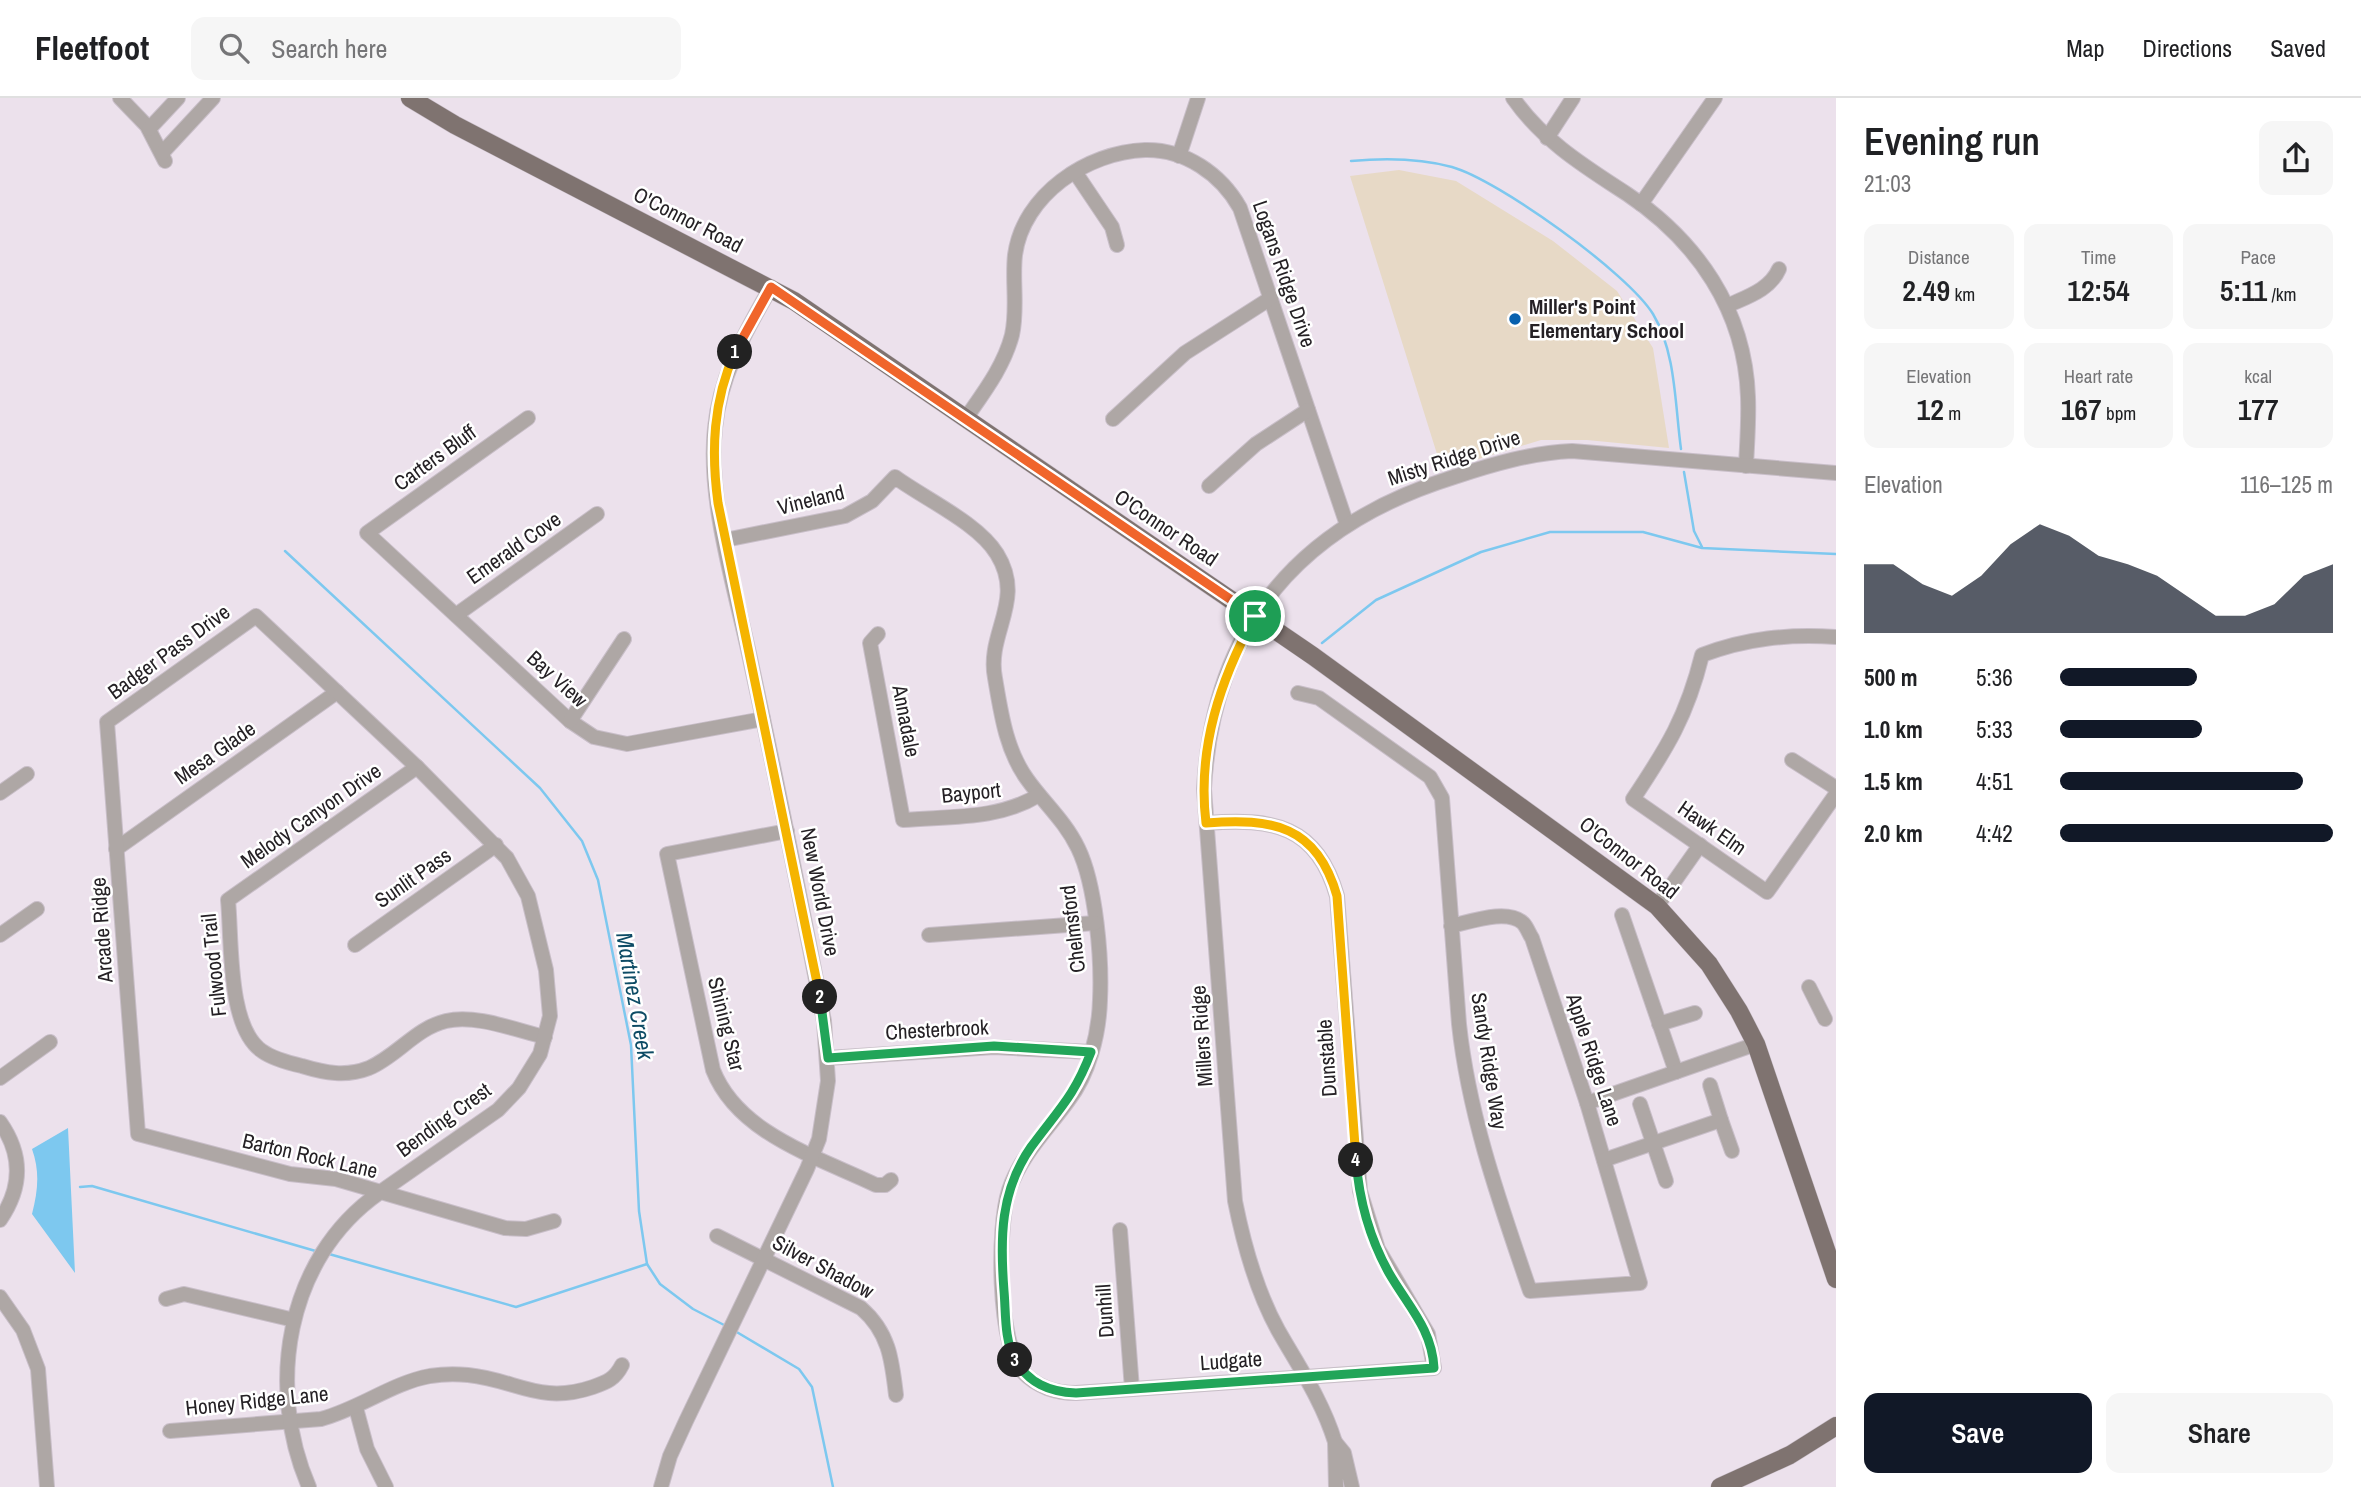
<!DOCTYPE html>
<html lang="en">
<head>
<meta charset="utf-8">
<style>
	:root { --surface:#fff; --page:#f6f6f6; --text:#202124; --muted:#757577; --line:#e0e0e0; --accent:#111827 }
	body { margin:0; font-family:"Archivo Narrow",sans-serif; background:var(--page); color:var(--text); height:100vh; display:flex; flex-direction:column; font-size:26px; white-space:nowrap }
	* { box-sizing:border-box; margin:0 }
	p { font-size:23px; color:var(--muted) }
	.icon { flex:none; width:38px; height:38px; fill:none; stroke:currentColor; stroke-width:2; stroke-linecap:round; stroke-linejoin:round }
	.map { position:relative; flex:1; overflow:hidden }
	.panel { display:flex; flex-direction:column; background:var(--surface); width:525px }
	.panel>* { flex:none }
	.pin { position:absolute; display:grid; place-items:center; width:60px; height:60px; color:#fff; margin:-30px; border:4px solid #fff; border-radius:50%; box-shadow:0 2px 7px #0007 }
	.km { position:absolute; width:35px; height:35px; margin:-18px; border-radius:50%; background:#222; color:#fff; font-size:19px; line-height:35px; text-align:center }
	.round { display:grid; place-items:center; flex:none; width:74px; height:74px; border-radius:14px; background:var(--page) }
	.summary { display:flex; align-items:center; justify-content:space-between; height:119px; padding:0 28px }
	h1 { font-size:38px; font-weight:600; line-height:52px }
	.metrics { display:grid; grid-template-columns:repeat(3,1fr); gap:10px; height:119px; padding:7px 28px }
	.metrics div { display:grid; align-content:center; border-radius:14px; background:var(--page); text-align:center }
	.metrics b { font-size:30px; font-weight:600 }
	.metrics small { font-size:19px; font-weight:400 }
	.metrics p { font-size:19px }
	.chart { height:196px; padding:14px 28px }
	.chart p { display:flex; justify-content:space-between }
	.chart svg { width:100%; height:126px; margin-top:7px; fill:var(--accent); opacity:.7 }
	.cta { display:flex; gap:14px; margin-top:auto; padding:14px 28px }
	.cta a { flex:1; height:80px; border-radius:14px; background:var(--accent); color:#fff; font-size:28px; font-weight:600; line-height:80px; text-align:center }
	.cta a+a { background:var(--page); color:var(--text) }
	ul { padding:0 28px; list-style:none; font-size:23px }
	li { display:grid; grid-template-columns:112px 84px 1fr; align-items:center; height:52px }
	li i { height:18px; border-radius:9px; background:var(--accent) }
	header { display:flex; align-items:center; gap:42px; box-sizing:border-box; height:98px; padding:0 35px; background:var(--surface); border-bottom:2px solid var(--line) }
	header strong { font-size:33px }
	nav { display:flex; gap:38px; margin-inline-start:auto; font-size:24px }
	.search { width:490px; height:63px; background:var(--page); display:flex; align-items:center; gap:18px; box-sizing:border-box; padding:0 24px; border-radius:14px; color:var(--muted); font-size:26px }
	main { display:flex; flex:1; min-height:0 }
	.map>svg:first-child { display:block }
</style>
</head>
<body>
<header>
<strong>Fleetfoot</strong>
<div class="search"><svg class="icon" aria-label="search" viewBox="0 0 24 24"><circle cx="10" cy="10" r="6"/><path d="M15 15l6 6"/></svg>Search here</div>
<nav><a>Map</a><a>Directions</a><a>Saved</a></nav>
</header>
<main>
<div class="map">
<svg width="1836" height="1389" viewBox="0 0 1836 1389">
	<rect width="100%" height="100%" fill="#ece1ec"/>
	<path fill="#e7d9c6" d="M1399,72L1456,83L1553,143L1617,193L1653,250L1669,350L1587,342H1541L1442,372L1350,78Z"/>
	<path fill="#7dc8ef" d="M68,1030L75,1175L32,1116C38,1092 40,1074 32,1051Z"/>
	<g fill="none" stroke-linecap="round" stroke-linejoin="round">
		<g stroke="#7dc8ef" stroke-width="2.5">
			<path d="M1351,63C1384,60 1419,60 1452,69C1498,82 1628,175 1653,216C1676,254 1675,308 1681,351"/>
			<path d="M1684,374L1694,433L1702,449"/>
			<path d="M285,453L540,690L582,743L598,782L631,947L639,1113L647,1166L660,1186L693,1211L726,1228"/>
			<path d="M1322,545L1376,502L1481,454L1550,434H1643L1702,450L1836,456"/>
			<path d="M80,1089L92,1088L319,1154"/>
			<path d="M329,1156L516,1209L647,1166"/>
			<path d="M735,1233L799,1271L812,1289L833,1389"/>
		</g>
		<g stroke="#c8bec8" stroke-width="16">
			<g id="minor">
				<path d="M120,0L147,28L165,63"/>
				<path d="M1513,0C1543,43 1584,68 1627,96C1697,143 1745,212 1748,299C1749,322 1747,346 1746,368"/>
				<path d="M149,31L178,0"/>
				<path d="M1547,40L1573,0"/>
				<path d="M162,55L213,0"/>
				<path d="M1179,58L1198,0"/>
				<path d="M1075,74L1112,129L1117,147"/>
				<path d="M1641,106L1715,0"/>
				<path d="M1727,208C1746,199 1770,192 1779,171"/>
				<path d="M528,320L367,435L570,623L594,639L627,646L763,621"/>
				<path d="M966,320C984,294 1004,268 1012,237C1018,210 1012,184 1015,157C1023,97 1087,54 1145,52C1185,51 1221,76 1240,110L1347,427"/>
				<path d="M1113,321L1185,255L1271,200"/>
				<path d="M1209,388L1256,346L1308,312"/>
				<path d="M725,442L845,418L872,403L895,379C925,401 978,425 997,456C1026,503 986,535 995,580C1001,615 1006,652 1027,681C1044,705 1065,723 1078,750C1096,787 1102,861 1100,902C1099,936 1089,976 1068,1003C1047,1032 1021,1057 1009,1092C997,1129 997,1245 1023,1274C1037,1289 1057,1295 1076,1295L1434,1270L1428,1236L1378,1151L1360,1093L1337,798C1317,727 1272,720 1207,725"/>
				<path d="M456,517L597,416"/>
				<path d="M878,536L870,545L903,722C950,718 998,722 1039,697"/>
				<path d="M1836,539C1788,536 1747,540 1702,557C1687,618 1667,650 1633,701L1767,794L1836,696"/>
				<path d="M1298,595L1319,600L1430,679L1442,700L1459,926C1469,1019 1500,1105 1530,1193L1640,1185L1587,1005L1532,840C1529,836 1527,829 1523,825C1507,810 1470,824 1451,828"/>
				<path d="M570,623L624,541"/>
				<path d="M1792,662L1836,690"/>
				<path d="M417,669L228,802C232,842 227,929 262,953C273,961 289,965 302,968C325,975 346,979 369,970C397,958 416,930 446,923C476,916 515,932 545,939"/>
				<path d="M0,695L27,676"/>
				<path d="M787,733L667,756L713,972C738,1036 818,1059 876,1087H885L891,1082"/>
				<path d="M116,751L337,594"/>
				<path d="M1657,808L1700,747"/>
				<path d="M1622,817L1676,974"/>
				<path d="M0,837L37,811"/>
				<path d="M929,837L1095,825"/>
				<path d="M355,847L496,747"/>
				<path d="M1809,889L1825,921"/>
				<path d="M1659,926L1695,915"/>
				<path d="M828,960L994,949L1091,954"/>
				<path d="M0,980L50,944"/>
				<path d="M1587,1005L1756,946"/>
				<path d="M1640,1006L1666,1083"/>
				<path d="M1721,1022L1732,1053"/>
				<path d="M0,1024C23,1057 22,1090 0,1122"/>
				<path d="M1604,1062L1721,1022L1710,987"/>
				<path d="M1120,1132L1132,1291"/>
				<path d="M717,1138L861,1210C889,1234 892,1262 896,1297"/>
				<path d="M0,1199L23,1232L38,1271L47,1389"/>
				<path d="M166,1201L184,1196L294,1222"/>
				<path d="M356,1310L367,1351L386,1389"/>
				<path d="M170,1333L321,1321C359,1311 392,1285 430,1278C443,1276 456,1276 468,1277C517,1282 540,1307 593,1289C607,1284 615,1281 622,1267"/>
				<path d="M1335,1344C1322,1302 1299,1269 1278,1232C1256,1192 1244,1148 1235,1103L1204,691C1213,527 1300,427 1454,379C1493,366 1531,355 1572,353L1836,375"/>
				<path d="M309,1389C266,1290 285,1161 379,1095L498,1012L519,990L540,956L550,918L546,872L528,798L507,760L417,669L256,518L107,624L138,1036L290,1076L336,1081L505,1130L526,1131L554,1123"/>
				<path d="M661,1389L670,1358L686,1323L807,1071L819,1041L828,983L824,923C801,803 777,684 751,565C736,493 707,403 715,330C720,277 745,235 771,189"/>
				<path d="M1336,1389L1335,1344L1344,1355L1352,1389"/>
			</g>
		</g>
		<g stroke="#c8bec8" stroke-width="19">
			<g id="major">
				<path d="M410,0L455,27L794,203L1313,558L1657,808L1709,866L1739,913L1756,946L1836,1181"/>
				<path d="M1720,1389L1790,1357L1836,1328"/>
			</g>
		</g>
		<use href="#minor" stroke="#aea7a5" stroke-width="14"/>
		<use href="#major" stroke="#7f7370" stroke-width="18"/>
	</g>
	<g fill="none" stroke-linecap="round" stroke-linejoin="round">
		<g stroke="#fff" stroke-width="14">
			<path id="split-1" d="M735,254L771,189L1255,518"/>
		</g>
		<g stroke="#fff" stroke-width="14">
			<path id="split-2" d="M735,254C713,303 711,353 718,405L820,899"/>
		</g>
		<g stroke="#fff" stroke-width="14">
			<path id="split-3" d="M820,899L828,960L994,948L1091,954C1074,999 1058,1012 1031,1049C1000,1093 1000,1141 1004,1193C1006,1215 1004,1241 1015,1262"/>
		</g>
		<g stroke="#fff" stroke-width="14">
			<path id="split-4" d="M1015,1262C1029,1285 1049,1294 1076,1295L1434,1270C1432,1231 1408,1208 1389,1175C1370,1141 1359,1101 1356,1062"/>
		</g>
		<g stroke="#fff" stroke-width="14">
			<path id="split-5" d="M1255,518C1220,582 1197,651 1206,725C1272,720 1317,727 1337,798L1356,1062"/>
		</g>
		<use href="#split-1" stroke="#f0652b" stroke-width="9"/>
		<use href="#split-2" stroke="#f5b400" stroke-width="9"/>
		<use href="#split-3" stroke="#22a559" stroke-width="9"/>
		<use href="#split-4" stroke="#22a559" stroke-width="9"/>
		<use href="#split-5" stroke="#f5b400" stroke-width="9"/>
	</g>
	<circle fill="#0760ae" stroke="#fff" stroke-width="2.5" cx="1515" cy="221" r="7"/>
	<g text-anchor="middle" stroke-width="5" stroke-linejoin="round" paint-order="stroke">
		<g font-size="21" fill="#252125" stroke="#fff">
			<text transform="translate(688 122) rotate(27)" y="7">O'Connor Road</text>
			<text transform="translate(1284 176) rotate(71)" y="7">Logans Ridge Drive</text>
			<text transform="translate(435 360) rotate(-36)" y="7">Carters Bluff</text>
			<text transform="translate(1454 360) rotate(-18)" y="7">Misty Ridge Drive</text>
			<text transform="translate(811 402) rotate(-14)" y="7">Vineland</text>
			<text transform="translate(1166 430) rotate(34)" y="7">O'Connor Road</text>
			<text transform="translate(514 450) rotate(-35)" y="7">Emerald Cove</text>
			<text transform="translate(169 554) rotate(-36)" y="7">Badger Pass Drive</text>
			<text transform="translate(557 581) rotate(42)" y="7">Bay View</text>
			<text transform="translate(906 623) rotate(79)" y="7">Annadale</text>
			<text transform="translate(215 655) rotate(-35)" y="7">Mesa Glade</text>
			<text transform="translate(971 695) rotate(-6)" y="7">Bayport</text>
			<text transform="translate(311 718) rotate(-35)" y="7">Melody Canyon Drive</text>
			<text transform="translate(1712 730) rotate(35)" y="7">Hawk Elm</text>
			<text transform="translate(1629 760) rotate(38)" y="7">O'Connor Road</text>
			<text transform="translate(413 780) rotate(-35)" y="7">Sunlit Pass</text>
			<text transform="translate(820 794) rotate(79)" y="7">New World Drive</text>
			<text transform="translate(1073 831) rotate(-97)" y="7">Chelmsford</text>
			<text transform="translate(102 832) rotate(-94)" y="7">Arcade Ridge</text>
			<text transform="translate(214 867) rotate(-96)" y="7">Fulwood Trail</text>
			<text transform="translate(726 926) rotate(76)" y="7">Shining Star</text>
			<text transform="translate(937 932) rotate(-3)" y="7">Chesterbrook</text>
			<text transform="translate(1202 938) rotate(-94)" y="7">Millers Ridge</text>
			<text transform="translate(1327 960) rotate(-94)" y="7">Dunstable</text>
			<text transform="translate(1594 962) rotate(72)" y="7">Apple Ridge Lane</text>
			<text transform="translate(1489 963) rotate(81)" y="7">Sandy Ridge Way</text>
			<text transform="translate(444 1022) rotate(-36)" y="7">Bending Crest</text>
			<text transform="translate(310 1058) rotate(13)" y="7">Barton Rock Lane</text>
			<text transform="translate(823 1169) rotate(28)" y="7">Silver Shadow</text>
			<text transform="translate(1105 1213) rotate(-94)" y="7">Dunhill</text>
			<text transform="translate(1231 1263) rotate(-4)" y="7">Ludgate</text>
			<text transform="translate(257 1303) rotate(-6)" y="7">Honey Ridge Lane</text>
		</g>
		<g font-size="21" font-weight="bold" fill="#252125" stroke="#fff" text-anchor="start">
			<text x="1529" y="216">Miller's Point<tspan x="1529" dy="24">Elementary School</tspan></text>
		</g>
		<g font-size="23" font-style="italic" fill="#0d4b65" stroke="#fff">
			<text transform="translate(635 898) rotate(80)" y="8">Martinez Creek</text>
		</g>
	</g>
</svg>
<div class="pin" style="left:1255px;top:518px;background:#1e9e55"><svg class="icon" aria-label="arrive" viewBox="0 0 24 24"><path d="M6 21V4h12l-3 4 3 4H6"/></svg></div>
<b class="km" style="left:735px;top:254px">1</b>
<b class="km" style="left:820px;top:899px">2</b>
<b class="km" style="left:1015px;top:1262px">3</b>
<b class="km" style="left:1356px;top:1062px">4</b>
</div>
<section class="panel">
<div class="summary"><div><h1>Evening run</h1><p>21:03</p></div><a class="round"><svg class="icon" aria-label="share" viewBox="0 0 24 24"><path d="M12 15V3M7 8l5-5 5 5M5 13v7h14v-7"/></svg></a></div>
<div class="metrics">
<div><p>Distance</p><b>2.49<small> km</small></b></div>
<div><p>Time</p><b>12:54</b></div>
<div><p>Pace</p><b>5:11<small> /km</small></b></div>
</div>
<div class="metrics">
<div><p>Elevation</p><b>12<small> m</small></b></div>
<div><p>Heart rate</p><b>167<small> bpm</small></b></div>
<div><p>kcal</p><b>177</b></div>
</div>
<div class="chart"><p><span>Elevation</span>116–125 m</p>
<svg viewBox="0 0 160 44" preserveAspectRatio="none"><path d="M0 44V20L10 20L20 27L30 31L40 24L50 13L60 6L70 10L80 17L90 20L100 24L110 31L120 38L130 38L140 34L150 24L160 20V44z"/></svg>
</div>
<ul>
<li><b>500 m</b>5:36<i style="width:50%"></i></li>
<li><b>1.0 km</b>5:33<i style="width:52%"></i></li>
<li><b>1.5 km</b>4:51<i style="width:89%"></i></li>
<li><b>2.0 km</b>4:42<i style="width:100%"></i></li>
</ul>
<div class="cta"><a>Save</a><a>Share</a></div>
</section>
</main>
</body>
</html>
